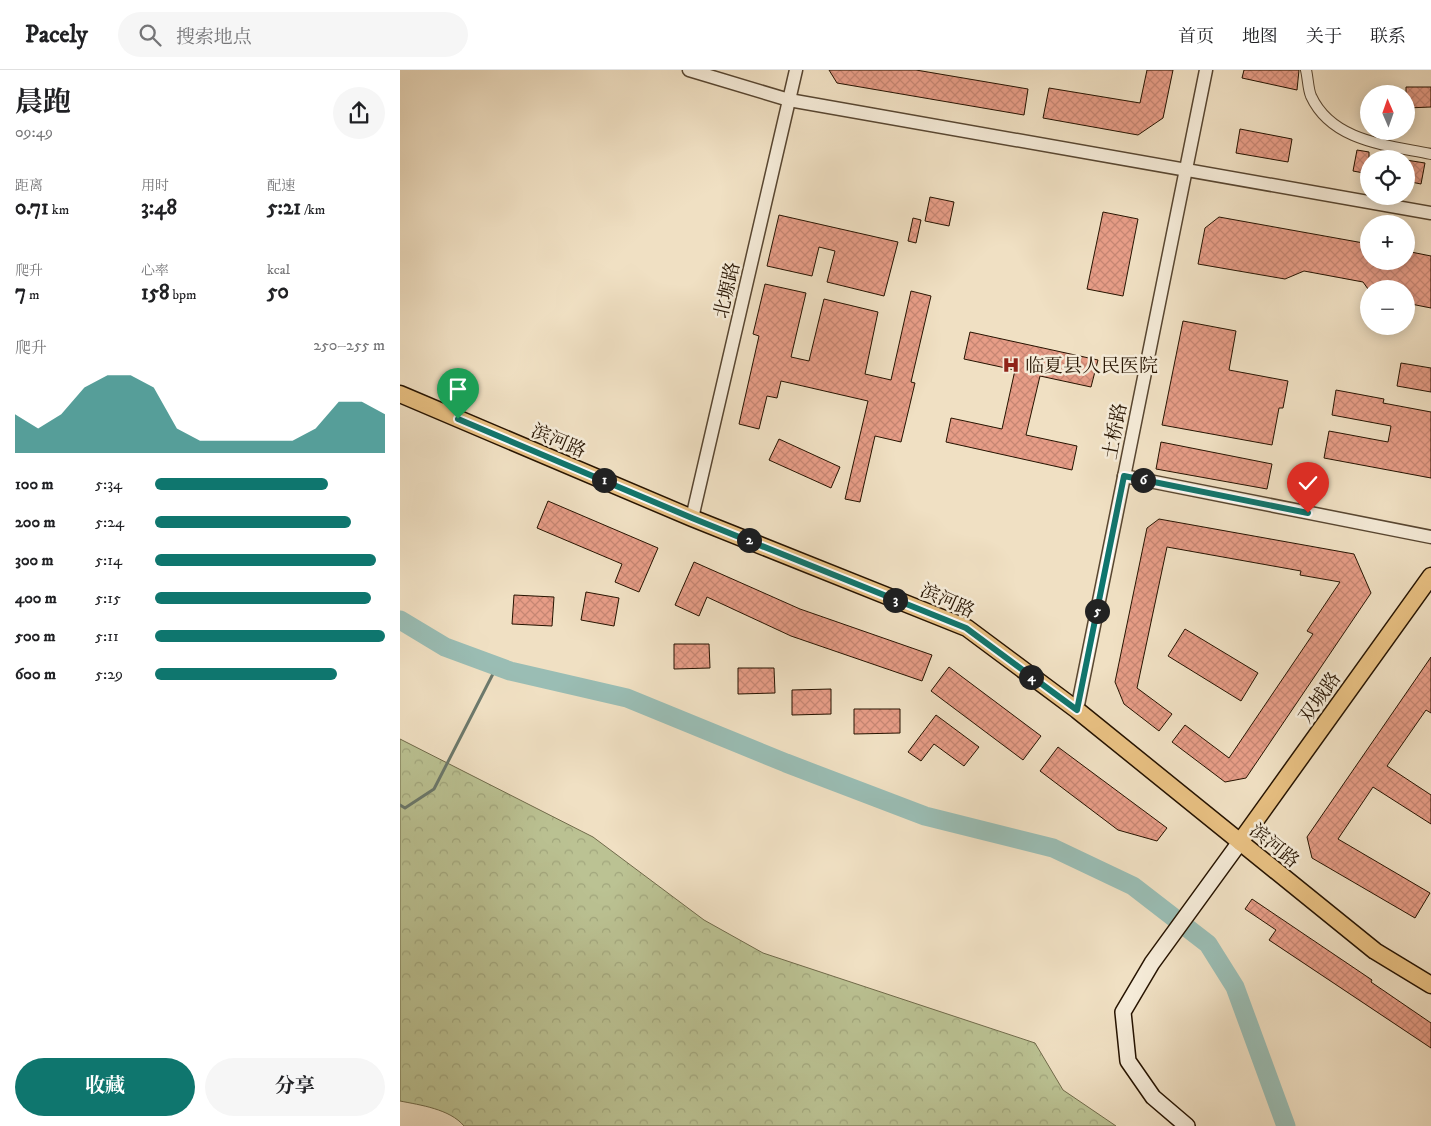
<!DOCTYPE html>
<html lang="zh">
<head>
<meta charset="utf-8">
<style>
	:root { --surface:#fff; --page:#f6f6f6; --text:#202124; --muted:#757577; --line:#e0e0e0; --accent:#0f766e }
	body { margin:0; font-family:"IM FELL DW Pica","Noto Serif SC",serif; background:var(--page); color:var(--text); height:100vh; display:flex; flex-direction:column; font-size:19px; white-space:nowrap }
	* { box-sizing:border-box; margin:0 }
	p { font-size:16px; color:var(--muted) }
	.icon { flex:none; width:28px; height:28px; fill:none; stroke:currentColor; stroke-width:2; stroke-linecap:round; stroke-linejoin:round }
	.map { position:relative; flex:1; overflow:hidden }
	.side { display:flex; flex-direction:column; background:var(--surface); width:400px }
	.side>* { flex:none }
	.needle { width:32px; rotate:358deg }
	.fabs { position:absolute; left:960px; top:15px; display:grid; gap:10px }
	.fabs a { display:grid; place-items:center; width:55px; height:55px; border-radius:50%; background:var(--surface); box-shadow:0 2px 12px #0003; font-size:25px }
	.pin { position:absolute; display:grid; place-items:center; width:42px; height:42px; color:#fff; margin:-51px -21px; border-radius:50% 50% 50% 0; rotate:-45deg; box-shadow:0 0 5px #0007 }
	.pin .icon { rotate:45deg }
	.km { position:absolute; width:25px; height:25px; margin:-12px; border-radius:50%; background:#222; color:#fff; font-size:14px; line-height:25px; text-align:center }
	.round { display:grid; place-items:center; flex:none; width:52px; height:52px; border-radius:26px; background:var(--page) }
	.summary { display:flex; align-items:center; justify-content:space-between; height:85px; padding:0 15px }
	h1 { font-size:28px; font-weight:700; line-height:38px }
	.stats { display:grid; grid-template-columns:repeat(3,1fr); gap:8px; height:85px; padding:5px 15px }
	.stats div { display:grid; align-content:center }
	.stats b { font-size:21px; font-weight:700 }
	.stats small { font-size:14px; font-weight:400 }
	.stats p { font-size:14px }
	.chart { height:140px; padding:10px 15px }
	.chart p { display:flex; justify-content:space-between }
	.chart svg { width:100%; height:90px; margin-top:5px; fill:var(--accent); opacity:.7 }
	.action { display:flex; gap:10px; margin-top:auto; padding:10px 15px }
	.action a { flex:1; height:58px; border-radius:30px; background:var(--accent); color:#fff; font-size:20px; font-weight:700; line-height:58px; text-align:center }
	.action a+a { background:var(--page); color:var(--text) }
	ul { padding:0 15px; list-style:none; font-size:16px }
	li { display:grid; grid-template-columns:80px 60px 1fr; align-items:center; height:38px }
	li i { height:12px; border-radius:6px; background:var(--accent) }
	header { display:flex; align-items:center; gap:30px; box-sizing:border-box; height:70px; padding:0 25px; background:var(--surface); border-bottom:1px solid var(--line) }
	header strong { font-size:24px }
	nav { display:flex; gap:28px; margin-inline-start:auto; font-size:18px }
	.search { width:350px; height:45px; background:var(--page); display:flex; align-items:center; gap:12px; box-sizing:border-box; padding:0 18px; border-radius:28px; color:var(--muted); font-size:19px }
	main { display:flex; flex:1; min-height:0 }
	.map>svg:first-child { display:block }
</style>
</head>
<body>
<header>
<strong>Pacely</strong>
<div class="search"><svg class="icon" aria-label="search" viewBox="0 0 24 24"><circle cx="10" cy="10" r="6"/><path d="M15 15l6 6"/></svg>搜索地点</div>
<nav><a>首页</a><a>地图</a><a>关于</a><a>联系</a></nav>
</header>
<main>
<section class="side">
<div class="summary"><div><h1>晨跑</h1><p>09:49</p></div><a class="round"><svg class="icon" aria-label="share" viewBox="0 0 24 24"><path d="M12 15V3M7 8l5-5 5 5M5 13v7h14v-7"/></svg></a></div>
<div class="stats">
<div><p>距离</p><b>0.71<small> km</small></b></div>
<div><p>用时</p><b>3:48</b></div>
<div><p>配速</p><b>5:21<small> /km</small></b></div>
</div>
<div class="stats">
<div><p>爬升</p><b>7<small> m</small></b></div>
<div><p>心率</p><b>158<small> bpm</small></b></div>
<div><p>kcal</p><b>50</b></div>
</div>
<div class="chart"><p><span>爬升</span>250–255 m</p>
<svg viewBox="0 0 160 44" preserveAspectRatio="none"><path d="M0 44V25L10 32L20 25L30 12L40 6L50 6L60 12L70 32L80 38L90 38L100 38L110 38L120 38L130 32L140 19L150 19L160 25V44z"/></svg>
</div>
<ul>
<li><b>100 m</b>5:34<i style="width:75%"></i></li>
<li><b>200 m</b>5:24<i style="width:85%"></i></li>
<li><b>300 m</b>5:14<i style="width:96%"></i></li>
<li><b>400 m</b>5:15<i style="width:94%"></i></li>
<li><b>500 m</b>5:11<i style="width:100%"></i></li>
<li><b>600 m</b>5:29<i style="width:79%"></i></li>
</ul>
<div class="action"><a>收藏</a><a>分享</a></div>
</section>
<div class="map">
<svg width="1031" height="1056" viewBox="0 0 1031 1056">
	<defs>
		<pattern id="forest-crowns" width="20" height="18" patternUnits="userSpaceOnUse" patternTransform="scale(1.25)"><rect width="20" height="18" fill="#bbc293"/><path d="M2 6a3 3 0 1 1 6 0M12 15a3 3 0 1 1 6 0" fill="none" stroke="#a1a67d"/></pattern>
		<pattern id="building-cross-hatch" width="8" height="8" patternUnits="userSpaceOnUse" patternTransform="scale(1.25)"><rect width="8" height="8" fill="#e79d87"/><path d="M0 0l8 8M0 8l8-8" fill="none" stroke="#c68673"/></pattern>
	</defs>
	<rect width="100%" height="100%" fill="#f0e0c3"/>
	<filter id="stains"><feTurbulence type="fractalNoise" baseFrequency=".004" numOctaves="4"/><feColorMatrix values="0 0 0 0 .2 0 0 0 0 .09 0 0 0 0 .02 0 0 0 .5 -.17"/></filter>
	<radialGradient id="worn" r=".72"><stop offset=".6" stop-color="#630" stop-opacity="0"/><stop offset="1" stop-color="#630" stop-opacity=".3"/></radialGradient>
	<path fill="url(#forest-crowns)" stroke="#706a4a" d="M0,669L193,767L304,850L363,883L635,973L663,1020L716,1056H64C50,1039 20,1035 0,1031Z"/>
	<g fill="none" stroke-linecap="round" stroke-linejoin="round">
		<path stroke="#6c796c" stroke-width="3" d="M0,735L5,738L34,719L97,596"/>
		<path stroke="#9abdb4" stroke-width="19" d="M0,550L45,577L110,601L227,628L386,693L525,746L653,778L733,816L808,874L835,917L886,1056"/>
	</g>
	<g fill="url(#building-cross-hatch)" stroke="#261300">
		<path d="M429,0H516L628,19L624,45L437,13Z"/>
		<path d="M747,0H773L763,48L738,65L643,48L649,18L740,33Z"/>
		<path d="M844,0H899L897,20L842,8Z"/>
		<path d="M1006,17H1031V37L1006,38Z"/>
		<path d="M840,59L892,69L888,92L836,83Z"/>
		<path d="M957,80L969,82V104L953,101Z"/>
		<path d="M1006,90L1025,93L1021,114L1006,111Z"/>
		<path d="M530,127L554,132L549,156L525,151Z"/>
		<path d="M703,142L738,149L723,226L687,219Z"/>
		<path d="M379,145L498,172L484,226L427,212L435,181L419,177L412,206L367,196Z"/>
		<path d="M819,147L969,174V191H1006V181L1031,186V238L1006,233V219H968L963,212L904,201L885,209L798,194L805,158Z"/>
		<path d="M513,148L521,150L516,173L508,171Z"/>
		<path d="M365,214L406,223L391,287L409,291L424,229L478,242L465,304L491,310L511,221L531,226L511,312L515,313L501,372L475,366L460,432L445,429L468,331L381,311L377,328L367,326L359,359L339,354L359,266L353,264Z"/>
		<path d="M783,251L836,261L829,300L888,311L883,338H879L872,375L762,355Z"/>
		<path d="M570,262L698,290L691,317L640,306L626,365L677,376L672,400L546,372L551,348L602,359L615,300L564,289Z"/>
		<path d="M1001,293L1031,298V322L997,316Z"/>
		<path d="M936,320L984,329L983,333L1031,342V408L924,388L929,361L988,372L991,356L932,345Z"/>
		<path d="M379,369L440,397L431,418L369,390Z"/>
		<path d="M761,372L872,394L867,419L756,399Z"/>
		<path d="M148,431L258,478L239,522L215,512L222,494L137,458Z"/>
		<path d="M759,449L954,484L971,523L846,708L825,712L772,672L785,655L829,688L913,564L907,561L940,512L900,505L901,501L767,477L737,618L772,644L759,661L724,634L715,612L747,458Z"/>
		<path d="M294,492L400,539L532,585L522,611L391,566L307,527L299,546L275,535Z"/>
		<path d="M186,522L219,528L214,556L181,550Z"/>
		<path d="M114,525L154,527L152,556L112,554Z"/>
		<path d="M785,559L858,603L841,631L768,586Z"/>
		<path d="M274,574H309L310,598L274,599Z"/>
		<path d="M1031,587V643L1026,640L987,696L1031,725V754L973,717L938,769L1030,823L1015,848L912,788L907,767Z"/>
		<path d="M549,597L641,666L623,690L531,621Z"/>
		<path d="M338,598H374L375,623L338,624Z"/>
		<path d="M431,619V644L392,645V620Z"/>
		<path d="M454,639H500V663L454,664Z"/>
		<path d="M536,645L579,677L564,696L534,674L521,691L508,682Z"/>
		<path d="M658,677L767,758L757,771L718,760L640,701Z"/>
		<path d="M852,829L972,910L971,912L1031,953V978L869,870L876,860L845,839Z"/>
	</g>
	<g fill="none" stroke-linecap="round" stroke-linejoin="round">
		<g stroke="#584631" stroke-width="12">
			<path id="minor" d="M906,0C908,8 908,19 911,26C932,72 988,75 1031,84"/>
		</g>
		<g stroke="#584631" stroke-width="15">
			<g id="tertiary">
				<path d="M289,0L389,30L1031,143"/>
				<path d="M724,406L1031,467"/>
				<path d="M292,448L396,0"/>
				<path d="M677,640L806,0"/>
			</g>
		</g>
		<g stroke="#261300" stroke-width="18">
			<path id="secondary" d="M787,1056L753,1027L728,991L723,942L752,893L840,772"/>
		</g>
		<g stroke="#261300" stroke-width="19">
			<g id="primary">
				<path d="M0,324L292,448L567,558L677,640L975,881L1031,915"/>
				<path d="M840,772L1031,506"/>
			</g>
		</g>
		<use href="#minor" stroke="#f5ebd8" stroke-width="10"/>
		<use href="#tertiary" stroke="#f5ebd8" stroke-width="12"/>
		<use href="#secondary" stroke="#f5ebd8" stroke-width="15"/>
		<use href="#primary" stroke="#e8c082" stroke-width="16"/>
	</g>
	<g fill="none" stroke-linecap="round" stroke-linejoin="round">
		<g stroke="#fff" stroke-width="10">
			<path id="route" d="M58,349L292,448L566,558L677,640L724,406L908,443"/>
		</g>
		<use href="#route" stroke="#0f766e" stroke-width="6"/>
	</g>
	<defs>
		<g id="hospital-bare" transform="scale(1.35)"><path d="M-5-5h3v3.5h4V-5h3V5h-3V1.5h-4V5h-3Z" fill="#8f2418" stroke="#f5ebd8" stroke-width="2.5" paint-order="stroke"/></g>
	</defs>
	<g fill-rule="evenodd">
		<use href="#hospital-bare" x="611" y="295"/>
	</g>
	<g text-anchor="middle" stroke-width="5" stroke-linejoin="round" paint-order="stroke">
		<g font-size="19" fill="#261300" stroke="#f5ebd8">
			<text transform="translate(326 220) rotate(-77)" y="7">北塬路</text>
			<text transform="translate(714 361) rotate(-79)" y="7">土桥路</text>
			<text transform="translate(159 370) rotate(23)" y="7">滨河路</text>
			<text transform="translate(548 530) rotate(24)" y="7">滨河路</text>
			<text transform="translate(919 627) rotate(-55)" y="7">双城路</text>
			<text transform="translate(875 775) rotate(39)" y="7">滨河路</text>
		</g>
		<g font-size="19" fill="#261300" stroke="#f5ebd8" text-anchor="start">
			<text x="625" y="302">临夏县人民医院</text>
		</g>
	</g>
	<rect width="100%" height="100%" filter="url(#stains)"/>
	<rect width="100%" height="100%" fill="url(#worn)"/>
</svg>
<div class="fabs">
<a><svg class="needle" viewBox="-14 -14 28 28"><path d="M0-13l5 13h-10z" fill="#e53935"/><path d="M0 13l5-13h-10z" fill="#757577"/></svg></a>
<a><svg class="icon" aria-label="locate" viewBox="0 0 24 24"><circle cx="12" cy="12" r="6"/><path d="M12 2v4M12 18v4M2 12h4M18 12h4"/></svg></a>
<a>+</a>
<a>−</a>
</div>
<div class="pin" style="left:58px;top:349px;background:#1e9e55"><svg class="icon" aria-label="arrive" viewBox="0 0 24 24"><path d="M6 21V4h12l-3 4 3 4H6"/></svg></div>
<div class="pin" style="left:908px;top:443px;background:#d93025"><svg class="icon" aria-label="check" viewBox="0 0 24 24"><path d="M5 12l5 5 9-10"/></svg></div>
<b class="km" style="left:204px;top:410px">1</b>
<b class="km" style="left:349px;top:470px">2</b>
<b class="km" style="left:495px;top:530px">3</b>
<b class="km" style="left:631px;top:607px">4</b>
<b class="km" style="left:697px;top:541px">5</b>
<b class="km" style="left:743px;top:410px">6</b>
</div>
</main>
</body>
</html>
